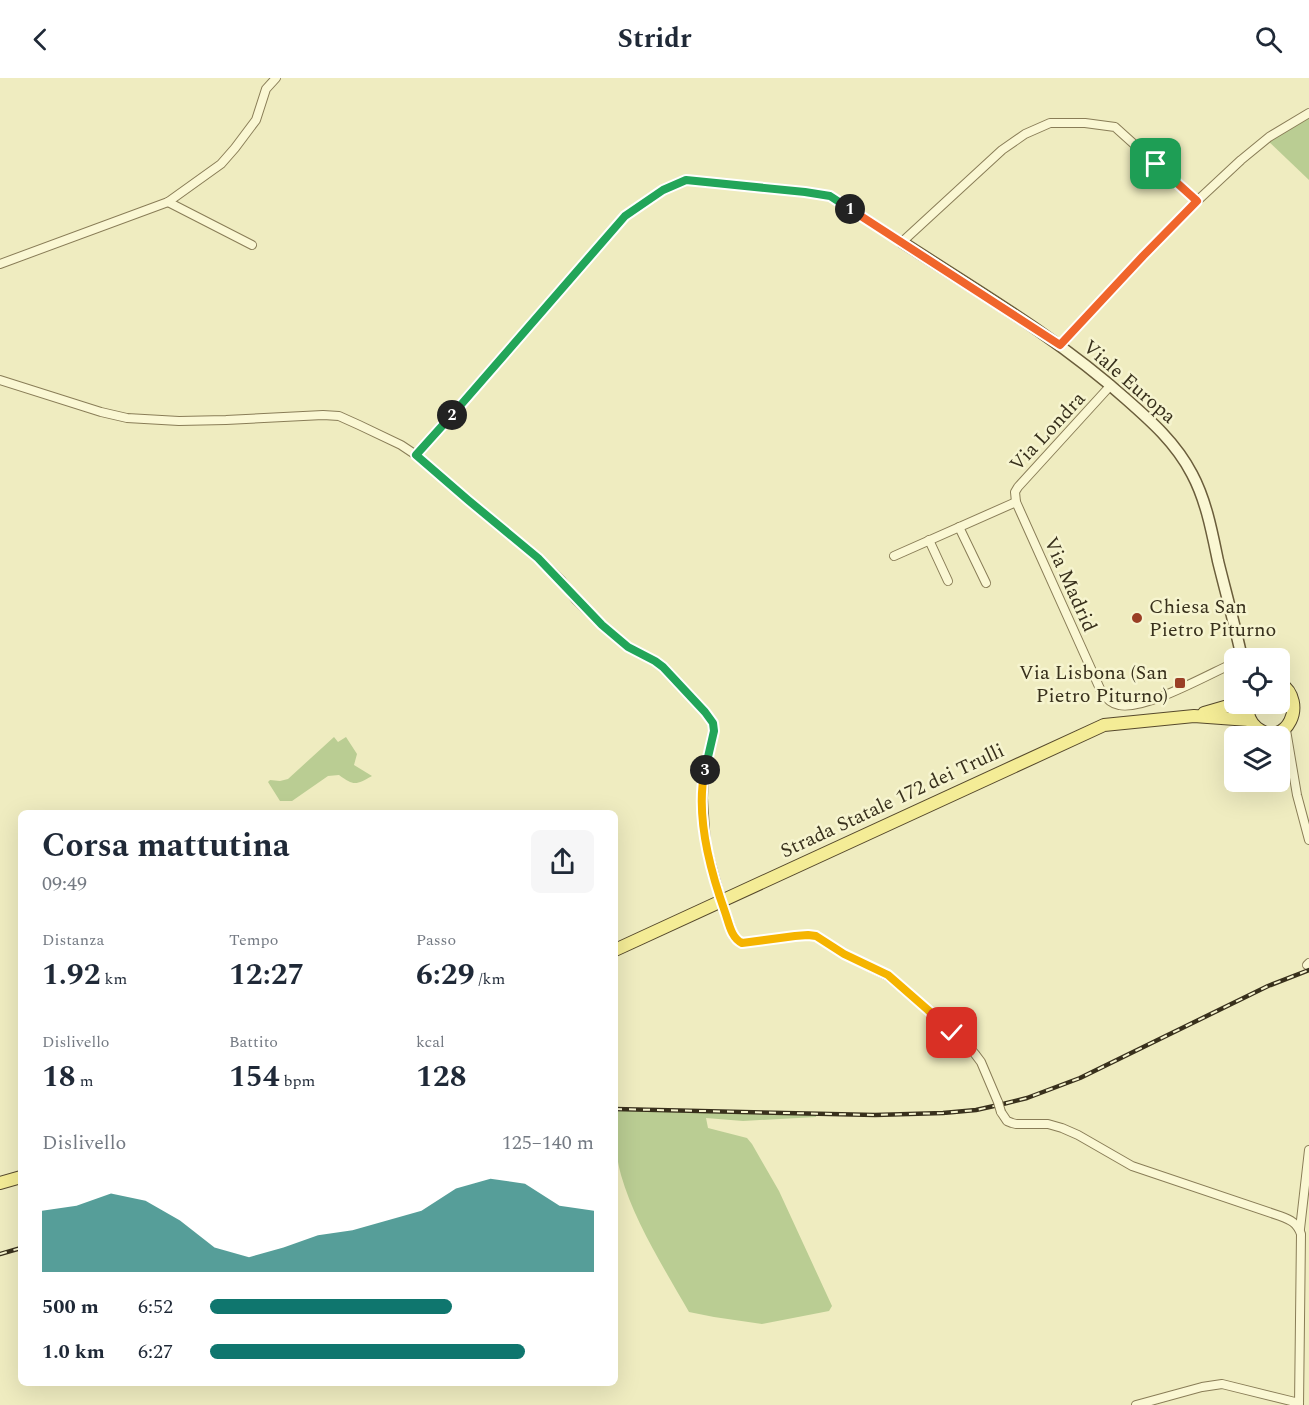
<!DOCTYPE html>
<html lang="it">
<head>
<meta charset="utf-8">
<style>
	:root { --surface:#fff; --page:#f6f6f7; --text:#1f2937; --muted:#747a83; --accent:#0f766e }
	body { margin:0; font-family:Spectral,serif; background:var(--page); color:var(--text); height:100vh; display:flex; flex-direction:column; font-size:22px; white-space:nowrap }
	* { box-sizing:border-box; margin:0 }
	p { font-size:20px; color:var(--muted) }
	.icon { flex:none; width:33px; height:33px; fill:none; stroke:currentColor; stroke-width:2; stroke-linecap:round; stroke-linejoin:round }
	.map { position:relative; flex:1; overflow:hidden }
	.side { position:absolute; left:18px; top:732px; width:600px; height:576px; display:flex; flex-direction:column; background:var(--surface); border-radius:9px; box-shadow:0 6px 24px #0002 }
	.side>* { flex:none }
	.buttons { position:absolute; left:1224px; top:570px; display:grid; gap:12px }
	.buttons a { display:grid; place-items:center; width:66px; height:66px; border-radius:9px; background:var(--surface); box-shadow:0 6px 24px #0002; font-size:30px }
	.pin { position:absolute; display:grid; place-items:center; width:51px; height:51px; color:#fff; margin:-26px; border-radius:12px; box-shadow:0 3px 9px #0006 }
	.km { position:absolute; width:30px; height:30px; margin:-15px; border-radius:50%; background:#222; color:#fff; font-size:16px; line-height:30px; text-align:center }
	.round { display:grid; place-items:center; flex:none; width:63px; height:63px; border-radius:9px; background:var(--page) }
	.summary { display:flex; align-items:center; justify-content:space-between; height:102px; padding:0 24px }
	h1 { font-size:33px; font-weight:700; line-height:45px }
	.metrics { display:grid; grid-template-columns:repeat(3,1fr); gap:9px; height:102px; padding:6px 24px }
	.metrics div { display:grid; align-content:center }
	.metrics b { font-size:30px; font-weight:700 }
	.metrics small { font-size:16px; font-weight:400 }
	.metrics p { font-size:16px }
	.chart { height:168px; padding:12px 24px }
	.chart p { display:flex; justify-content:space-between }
	.chart svg { width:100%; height:108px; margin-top:6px; fill:var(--accent); opacity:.7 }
	ul { padding:0 24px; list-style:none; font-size:20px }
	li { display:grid; grid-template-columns:96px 72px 1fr; align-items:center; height:45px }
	li i { height:15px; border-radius:8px; background:var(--accent) }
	header { display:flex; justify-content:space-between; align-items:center; height:78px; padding:0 24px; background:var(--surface); font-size:27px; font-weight:700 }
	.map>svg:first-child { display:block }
</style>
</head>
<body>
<header><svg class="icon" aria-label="back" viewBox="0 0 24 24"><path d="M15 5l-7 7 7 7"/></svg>Stridr<svg class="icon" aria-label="search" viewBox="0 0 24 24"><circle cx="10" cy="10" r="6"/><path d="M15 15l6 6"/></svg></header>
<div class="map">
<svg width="1309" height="1327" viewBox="0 0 1309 1327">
	<rect width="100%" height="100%" fill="#efecc0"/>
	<g fill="#bacd93">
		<path d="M1309,37V102L1267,62Z"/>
		<path d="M334,659L338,664L346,659L357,676L354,687L372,698C356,707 354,708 339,697L328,698L292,723H280L268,704L270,702L280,703L288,701Z"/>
		<path d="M615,1032L816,1037V1039L743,1043L706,1040L708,1050L747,1060L752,1066L779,1113L832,1228L829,1233L762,1246L714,1239L689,1234C665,1192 634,1143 621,1097C615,1076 615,1054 615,1032Z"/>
	</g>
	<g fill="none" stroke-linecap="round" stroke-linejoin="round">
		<g stroke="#897d57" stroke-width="10">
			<g id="street">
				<path d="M168,124L252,167"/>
				<path d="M0,186L168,124L221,86L235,70L256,42L266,11L276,0"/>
				<path d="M1060,267L1143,178L1197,123L1241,82L1269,59L1309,35"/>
				<path d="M0,302L101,334L127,340L179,343L226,342L323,337L339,338L359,347L401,367L416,377L468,422L538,480L561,502L576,522L602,547L628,569L655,583L663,589L705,634L713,645L714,653L704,696L703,720L706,767L721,822L734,859L742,865L795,858L808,857L816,858L844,876L888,898L928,932L952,955L968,968L975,976L981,984L998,1024"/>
				<path d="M1111,307L1018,409L1015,414L1016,424L1101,613C1105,619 1111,626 1119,627C1144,633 1209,596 1234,585"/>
				<path d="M416,377L625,138L663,112L686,102L805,114L830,118L902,164L1002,72L1025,56L1050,45H1085L1115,49L1197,123"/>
				<path d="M959,449L986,505"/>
				<path d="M929,462L948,503"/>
				<path d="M894,478L1016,424"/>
				<path d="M1286,652L1297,717L1309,762"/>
				<path d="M1280,670L1288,689"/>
				<path d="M1307,887L1309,885"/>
				<path d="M1001,1034L1007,1043L1012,1045L1016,1046H1048L1062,1050L1078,1057L1132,1088L1280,1138C1291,1142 1297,1145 1301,1156L1299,1327"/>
				<path d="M1300,1151L1309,1072"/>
				<path d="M1136,1327L1202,1309L1222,1306L1299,1325"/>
			</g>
		</g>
		<g stroke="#6a5d3b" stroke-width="13">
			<path id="secondary" d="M902,164C979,214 1058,260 1126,321C1151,343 1176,365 1192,396C1206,422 1212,454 1218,483C1226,515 1235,548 1242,580"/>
		</g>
		<g stroke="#56492c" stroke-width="14">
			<g id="primary">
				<path d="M1247,626C1247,636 1249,644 1257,650C1286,672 1309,624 1280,605"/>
				<path d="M1204,635L1235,626"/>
				<path d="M615,872L1104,647L1194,638L1249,642"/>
				<path d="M0,1105L21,1099"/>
			</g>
		</g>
		<use href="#street" stroke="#faf7d3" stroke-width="8"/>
		<use href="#secondary" stroke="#faf7d3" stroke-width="10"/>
		<use href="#primary" stroke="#f4ec96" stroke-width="12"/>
		<g stroke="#38301c" stroke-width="4.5">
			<g id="rail">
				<path d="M615,1031L875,1037L943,1035L976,1032L1003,1026L1027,1020L1080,1000L1268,908L1309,892"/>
				<path d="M0,1176L21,1170"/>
			</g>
		</g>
		<use href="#rail" stroke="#f6f4cf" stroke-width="2" stroke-dasharray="7" stroke-linecap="butt"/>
		<g stroke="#897d57" stroke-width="10" stroke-linecap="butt">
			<path id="street-bridge" d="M998,1024L1001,1034"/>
		</g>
		<use href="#street-bridge" stroke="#faf7d3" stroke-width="8"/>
	</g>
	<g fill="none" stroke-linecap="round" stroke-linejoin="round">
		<g stroke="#fff" stroke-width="12">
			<path id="split-1" d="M850,131L1060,267L1143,178L1197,123L1156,86"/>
		</g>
		<g stroke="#fff" stroke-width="12">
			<path id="split-2" d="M452,337L625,138L663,112L686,102L805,114L830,118L850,131"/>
		</g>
		<g stroke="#fff" stroke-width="12">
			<path id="split-3" d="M452,337L416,377L468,422L538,480L602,547L628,569L655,583L663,589L705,634L713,645L714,653L705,692"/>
		</g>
		<g stroke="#fff" stroke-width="12">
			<path id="split-4" d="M705,692C695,736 710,792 725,834C729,845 731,860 742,865L795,858L808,857L816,858L844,876L888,897L928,932L952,955"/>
		</g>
		<use href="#split-1" stroke="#f0652b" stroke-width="8"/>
		<use href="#split-2" stroke="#22a559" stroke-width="8"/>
		<use href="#split-3" stroke="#22a559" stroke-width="8"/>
		<use href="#split-4" stroke="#f5b400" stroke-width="8"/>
	</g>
	<g fill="#9a3f25" stroke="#f6f4cf" stroke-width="2">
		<circle cx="1137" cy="540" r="6"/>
		<rect x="1174" y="599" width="12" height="12" rx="3"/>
	</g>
	<g text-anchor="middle" stroke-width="5" stroke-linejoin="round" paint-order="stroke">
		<g font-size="20" fill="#38301c" stroke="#f6f4cf">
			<text transform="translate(1130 303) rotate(41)" y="7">Viale Europa</text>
			<text transform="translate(1047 353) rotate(-47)" y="7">Via Londra</text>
			<text transform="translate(1071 506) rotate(66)" y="7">Via Madrid</text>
			<text transform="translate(892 722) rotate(-25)" y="7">Strada Statale 172 dei Trulli</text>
		</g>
		<g font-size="20" fill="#38301c" stroke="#f6f4cf" text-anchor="start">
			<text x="1149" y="535">Chiesa San<tspan x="1149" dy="23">Pietro Piturno</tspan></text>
			<text x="1168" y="601" text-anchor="end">Via Lisbona (San<tspan x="1168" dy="23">Pietro Piturno)</tspan></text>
		</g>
	</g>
</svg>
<div class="buttons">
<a><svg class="icon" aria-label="locate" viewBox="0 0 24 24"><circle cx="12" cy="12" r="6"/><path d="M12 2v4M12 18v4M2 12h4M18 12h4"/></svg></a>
<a><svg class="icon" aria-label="layers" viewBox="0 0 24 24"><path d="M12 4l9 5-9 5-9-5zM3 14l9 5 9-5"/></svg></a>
</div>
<div class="pin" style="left:1156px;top:86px;background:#1e9e55"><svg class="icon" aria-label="arrive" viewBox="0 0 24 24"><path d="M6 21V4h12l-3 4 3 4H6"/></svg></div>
<div class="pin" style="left:952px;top:955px;background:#d93025"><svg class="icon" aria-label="check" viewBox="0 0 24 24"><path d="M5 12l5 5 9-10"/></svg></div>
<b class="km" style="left:850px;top:131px">1</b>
<b class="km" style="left:452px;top:337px">2</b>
<b class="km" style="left:705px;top:692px">3</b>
<section class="side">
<div class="summary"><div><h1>Corsa mattutina</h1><p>09:49</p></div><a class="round"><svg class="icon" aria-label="share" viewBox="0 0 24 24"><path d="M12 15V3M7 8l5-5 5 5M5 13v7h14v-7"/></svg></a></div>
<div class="metrics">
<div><p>Distanza</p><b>1.92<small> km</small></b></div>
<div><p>Tempo</p><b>12:27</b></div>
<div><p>Passo</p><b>6:29<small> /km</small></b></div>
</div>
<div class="metrics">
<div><p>Dislivello</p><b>18<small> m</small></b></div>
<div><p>Battito</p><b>154<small> bpm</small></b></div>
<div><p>kcal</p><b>128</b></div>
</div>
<div class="chart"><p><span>Dislivello</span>125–140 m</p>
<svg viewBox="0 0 160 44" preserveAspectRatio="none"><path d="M0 44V19L10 17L20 12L30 15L40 23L50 34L60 38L70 34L80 29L90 27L100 23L110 19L120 10L130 6L140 8L150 17L160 19V44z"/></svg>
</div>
<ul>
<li><b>500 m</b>6:52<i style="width:63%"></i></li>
<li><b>1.0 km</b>6:27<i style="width:82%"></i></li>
</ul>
</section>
</div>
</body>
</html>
